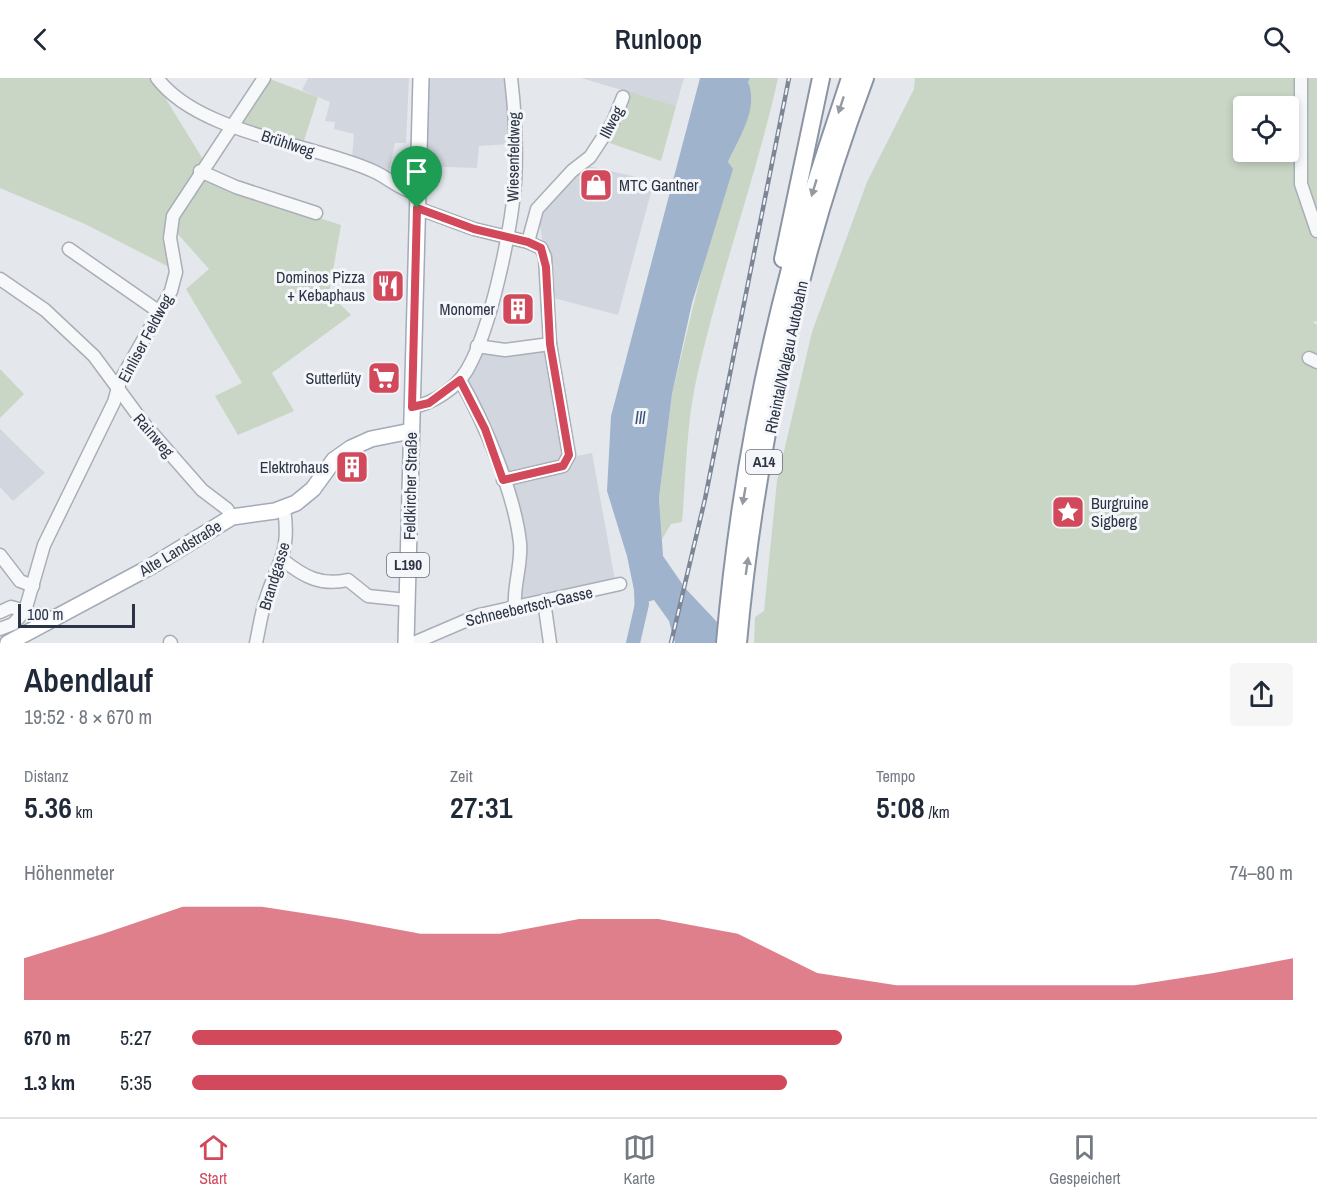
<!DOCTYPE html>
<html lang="de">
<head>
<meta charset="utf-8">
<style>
	:root { --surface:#fff; --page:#f6f6f7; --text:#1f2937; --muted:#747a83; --line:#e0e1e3; --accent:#d1495b }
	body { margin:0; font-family:"Archivo Narrow",sans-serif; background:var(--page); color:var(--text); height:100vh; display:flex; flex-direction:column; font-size:22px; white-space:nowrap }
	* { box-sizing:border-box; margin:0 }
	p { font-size:20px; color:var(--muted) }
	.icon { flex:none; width:33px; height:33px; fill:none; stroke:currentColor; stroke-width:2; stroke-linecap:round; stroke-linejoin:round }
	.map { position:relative; height:565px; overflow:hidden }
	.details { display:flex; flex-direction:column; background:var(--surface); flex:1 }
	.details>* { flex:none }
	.fabs { position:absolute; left:1233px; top:18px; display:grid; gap:12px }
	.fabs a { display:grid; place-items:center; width:66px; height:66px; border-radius:6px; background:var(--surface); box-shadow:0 3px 9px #0003; font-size:30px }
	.scale { position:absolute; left:18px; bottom:15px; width:117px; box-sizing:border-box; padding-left:6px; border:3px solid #2b3445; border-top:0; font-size:16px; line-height:21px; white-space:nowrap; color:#2b3445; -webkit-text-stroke:4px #f4f6f9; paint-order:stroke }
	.pin { position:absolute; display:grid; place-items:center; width:51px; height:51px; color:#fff; margin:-62px -26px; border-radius:50% 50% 50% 0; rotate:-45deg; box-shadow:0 0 6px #0007 }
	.pin .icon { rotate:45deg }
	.round { display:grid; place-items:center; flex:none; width:63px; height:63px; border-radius:6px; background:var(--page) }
	.headline { display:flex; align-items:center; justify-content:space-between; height:102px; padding:0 24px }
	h1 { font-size:33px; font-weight:600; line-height:45px }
	.stats { display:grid; grid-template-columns:repeat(3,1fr); gap:9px; height:102px; padding:6px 24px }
	.stats div { display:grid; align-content:center }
	.stats b { font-size:30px; font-weight:600 }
	.stats small { font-size:16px; font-weight:400 }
	.stats p { font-size:16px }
	.chart { height:168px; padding:12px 24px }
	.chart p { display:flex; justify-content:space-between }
	.chart svg { width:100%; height:108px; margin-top:6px; fill:var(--accent); opacity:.7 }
	ul { padding:0 24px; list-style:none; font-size:20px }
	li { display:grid; grid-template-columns:96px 72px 1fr; align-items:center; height:45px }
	li i { height:15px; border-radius:8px; background:var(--accent) }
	header { display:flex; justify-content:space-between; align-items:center; height:78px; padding:0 24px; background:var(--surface); font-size:27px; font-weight:600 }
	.dock { display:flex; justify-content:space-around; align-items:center; height:84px; border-top:2px solid var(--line); background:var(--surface); font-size:16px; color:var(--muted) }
	.dock a { display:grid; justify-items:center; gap:3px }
	.dock .on { color:var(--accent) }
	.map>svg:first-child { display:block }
</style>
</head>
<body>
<header><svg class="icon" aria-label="back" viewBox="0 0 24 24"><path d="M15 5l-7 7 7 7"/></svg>Runloop<svg class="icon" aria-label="search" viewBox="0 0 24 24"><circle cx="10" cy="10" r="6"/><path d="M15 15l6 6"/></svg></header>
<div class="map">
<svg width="1317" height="565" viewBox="0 0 1317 565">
	<rect width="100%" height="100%" fill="#e4e7ec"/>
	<g fill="#d2d6de">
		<path d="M308,0H409L406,65H395L388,97L352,82L354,56L334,51L335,44L325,43L330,24L302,12Z"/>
		<path d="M426,0H506L510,66L479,68L477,90L423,88Z"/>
		<path d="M581,0H684L676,28Z"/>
		<path d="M584,87L654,103L618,237L550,219L540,147L547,125Z"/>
		<path d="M480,264L506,269L547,264L567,380L592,375L615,502L513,525L517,446L462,304Z"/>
		<path d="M0,351L45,395L13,423L0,409Z"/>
	</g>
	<g fill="#c9d6c5" fill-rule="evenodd">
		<path d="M0,0H166L158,8L204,83L197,94L233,112L341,147L329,215L351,237L272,295L294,333L238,357L215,318L242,305L186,211L209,191L168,145L173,191L85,146L0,110Z"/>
		<path d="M267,0L318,19L301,72L227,51Z"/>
		<path d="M750,0H778C755,104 717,204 695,308C686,352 686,400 682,444L671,446L662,461L659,420L672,316L728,84L749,36L748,4Z"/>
		<path d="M915,0H1317V243L1313,244L1317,247V565H754L755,539L764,533L777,403L812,254L867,104L914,11ZM1244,28H1288V74H1244Z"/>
		<path d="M627,13L676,28L661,83L607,64Z"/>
		<path d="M0,291L24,316L0,340Z"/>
	</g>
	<path fill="#9fb4cc" d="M700,0H750L748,4C759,31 739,59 728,84L733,91L692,225L672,316L659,420L663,478L685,510L717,544L723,565H675L669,543L654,522L647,524L643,540L637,542L635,540L634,512L627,478L607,413L611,338Z"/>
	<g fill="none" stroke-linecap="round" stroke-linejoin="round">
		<path stroke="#9fb4cc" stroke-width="14" d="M633,565L642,526"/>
		<g stroke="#a9aeb7" stroke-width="15">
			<g id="minor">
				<path d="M157,0C199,56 311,65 373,93C389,100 400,112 418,116"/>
				<path d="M1301,0V106L1317,153"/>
				<path d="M200,93L236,109L316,135"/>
				<path d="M417,130L474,151L528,164L541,170L545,179L550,266L569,377L563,388L503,402"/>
				<path d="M528,164L537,131L572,93L590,79L613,44L623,19"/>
				<path d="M69,171L158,233"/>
				<path d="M0,201L45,232L94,278L145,347L202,412L227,431L232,439"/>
				<path d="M477,268L505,272L550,266"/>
				<path d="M1309,280L1317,284"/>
				<path d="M460,302C484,343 515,417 520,465C522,487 513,508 515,529"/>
				<path d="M412,329C433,326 456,310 467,292C491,251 511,153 515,105C517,71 515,34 511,0"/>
				<path d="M0,477L20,503L33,508"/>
				<path d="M283,482C304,499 321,508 348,502L368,518L407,522"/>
				<path d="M544,523L550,565"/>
				<path d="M0,534L11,529L25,533"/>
				<path d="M0,551L13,546L25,533L44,467L114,324L120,303L171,213L176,194L170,160L173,138L264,0"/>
				<path d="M170,564L171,565"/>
				<path d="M256,565C259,551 261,537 265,524C277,484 291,476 284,431"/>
				<path d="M406,565L416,564L479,537L620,506"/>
			</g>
		</g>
		<g stroke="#a3abb8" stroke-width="18">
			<g id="major">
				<path d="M8,565L150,489L232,439L275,433L296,425L313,411L334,382L351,370L371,361L411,353"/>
				<path d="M406,565L421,0"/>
			</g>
		</g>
		<g stroke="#8b94a3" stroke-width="20">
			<g id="highway">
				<path d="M783,181L821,0"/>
				<path d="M725,565C736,438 758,311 791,187C808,124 830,62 850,0"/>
				<path d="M738,565C755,376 798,178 865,0"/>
			</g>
		</g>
		<use href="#minor" stroke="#f7f8fa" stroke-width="12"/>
		<use href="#major" stroke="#fff" stroke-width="15"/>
		<use href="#highway" stroke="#fff" stroke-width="16"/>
		<g stroke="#7d8696" stroke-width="4.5">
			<path id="rail" d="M671,565L705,421L789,0"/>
		</g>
		<use href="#rail" stroke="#f4f6f9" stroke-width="2" stroke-dasharray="7" stroke-linecap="butt"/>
	</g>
	<defs><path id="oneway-solid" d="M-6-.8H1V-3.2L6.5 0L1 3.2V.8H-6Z" transform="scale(1.5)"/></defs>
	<g fill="#959aa2">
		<use href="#oneway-solid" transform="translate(841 27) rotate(108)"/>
		<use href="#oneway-solid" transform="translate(814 110) rotate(107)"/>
		<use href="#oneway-solid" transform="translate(744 418) rotate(100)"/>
		<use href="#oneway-solid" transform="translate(747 488) rotate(-82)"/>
	</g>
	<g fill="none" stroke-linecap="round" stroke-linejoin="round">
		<g stroke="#fff" stroke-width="12">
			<path id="route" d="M417,130L474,151L528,164L541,170L546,189L550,266L569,377L563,388L503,402L485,351L460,302L429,325L412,329Z"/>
		</g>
		<use href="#route" stroke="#d1495b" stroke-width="8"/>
	</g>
	<defs>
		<g id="shop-square" transform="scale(1.725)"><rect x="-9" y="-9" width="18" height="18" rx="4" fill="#d1495b" stroke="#f4f6f9"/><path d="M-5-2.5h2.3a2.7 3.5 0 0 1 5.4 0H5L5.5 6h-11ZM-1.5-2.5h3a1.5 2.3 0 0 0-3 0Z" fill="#fff"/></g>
		<g id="restaurant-square" transform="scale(1.725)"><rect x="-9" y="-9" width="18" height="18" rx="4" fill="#d1495b" stroke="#f4f6f9"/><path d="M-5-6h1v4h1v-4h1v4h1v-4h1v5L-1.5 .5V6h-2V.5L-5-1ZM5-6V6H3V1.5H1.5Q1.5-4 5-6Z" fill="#fff"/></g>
		<g id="building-square" transform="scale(1.725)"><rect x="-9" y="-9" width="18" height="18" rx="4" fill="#d1495b" stroke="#f4f6f9"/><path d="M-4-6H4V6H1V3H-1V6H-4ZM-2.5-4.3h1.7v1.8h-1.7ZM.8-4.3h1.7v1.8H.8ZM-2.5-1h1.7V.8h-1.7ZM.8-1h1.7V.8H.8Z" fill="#fff"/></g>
		<g id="supermarket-square" transform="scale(1.725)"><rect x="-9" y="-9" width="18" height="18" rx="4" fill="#d1495b" stroke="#f4f6f9"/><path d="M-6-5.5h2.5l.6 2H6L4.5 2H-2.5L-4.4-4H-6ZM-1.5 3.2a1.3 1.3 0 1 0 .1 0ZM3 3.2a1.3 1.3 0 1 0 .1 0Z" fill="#fff"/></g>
		<g id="sight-square" transform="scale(1.725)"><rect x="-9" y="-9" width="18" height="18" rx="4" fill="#d1495b" stroke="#f4f6f9"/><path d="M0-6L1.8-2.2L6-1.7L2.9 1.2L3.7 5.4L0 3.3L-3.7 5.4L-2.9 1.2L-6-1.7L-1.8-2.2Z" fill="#fff"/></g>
	</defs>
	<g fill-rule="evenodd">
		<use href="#shop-square" x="596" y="107"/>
		<use href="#restaurant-square" x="388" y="208"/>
		<use href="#building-square" x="518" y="231"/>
		<use href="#supermarket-square" x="384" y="300"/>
		<use href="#building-square" x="352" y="389"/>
		<use href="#sight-square" x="1068" y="434"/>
	</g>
	<g text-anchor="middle" stroke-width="6" stroke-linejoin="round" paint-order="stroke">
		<g fill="#f4f6f9" stroke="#676e7b" stroke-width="1.5">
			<rect x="746" y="372" width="36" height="24" rx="4.5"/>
			<rect x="387" y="475" width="42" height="24" rx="4.5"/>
		</g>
		<g font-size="15" font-weight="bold" fill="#2b3445">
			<text x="764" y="389">A14</text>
			<text x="408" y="492">L190</text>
		</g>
		<g font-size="16" fill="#2b3445" stroke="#f4f6f9">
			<text transform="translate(611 44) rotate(-63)" y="6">Illweg</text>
			<text transform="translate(288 65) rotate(18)" y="6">Brühlweg</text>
			<text transform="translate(513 79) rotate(-89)" y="6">Wiesenfeldweg</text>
			<text transform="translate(145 260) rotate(-62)" y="6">Einliser Feldweg</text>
			<text transform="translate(786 279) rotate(-78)" y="6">Rheintal/Walgau Autobahn</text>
			<text transform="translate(154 357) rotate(49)" y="6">Rainweg</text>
			<text transform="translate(410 408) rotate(-89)" y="6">Feldkircher Straße</text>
			<text transform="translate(180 470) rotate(-31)" y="6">Alte Landstraße</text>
			<text transform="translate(274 498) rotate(-73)" y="6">Brandgasse</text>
			<text transform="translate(529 528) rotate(-13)" y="6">Schneebertsch-Gasse</text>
		</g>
		<g font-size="16" fill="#2b3445" stroke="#f4f6f9" text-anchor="end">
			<text x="619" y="113" text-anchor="start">MTC Gantner</text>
			<text x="365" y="205">Dominos Pizza<tspan x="365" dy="18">+ Kebaphaus</tspan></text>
			<text x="495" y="237">Monomer</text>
			<text x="361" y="306">Sutterlüty</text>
			<text x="329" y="395">Elektrohaus</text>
			<text x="1091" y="431" text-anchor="start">Burgruine<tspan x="1091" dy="18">Sigberg</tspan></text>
		</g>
		<g font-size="18" font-style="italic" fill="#34527a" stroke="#f4f6f9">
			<text x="640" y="346">Ill</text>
		</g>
	</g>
</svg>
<div class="fabs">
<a><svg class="icon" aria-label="locate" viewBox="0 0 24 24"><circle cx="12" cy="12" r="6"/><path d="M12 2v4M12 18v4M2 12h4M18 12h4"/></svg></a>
</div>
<div class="scale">100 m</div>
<div class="pin" style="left:417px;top:130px;background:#1e9e55"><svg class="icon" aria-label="arrive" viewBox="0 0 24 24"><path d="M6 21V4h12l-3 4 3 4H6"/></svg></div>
</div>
<section class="details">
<div class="headline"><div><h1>Abendlauf</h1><p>19:52 · 8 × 670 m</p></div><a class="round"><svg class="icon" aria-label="share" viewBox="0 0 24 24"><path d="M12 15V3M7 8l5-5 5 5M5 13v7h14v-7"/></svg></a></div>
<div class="stats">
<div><p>Distanz</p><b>5.36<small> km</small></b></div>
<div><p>Zeit</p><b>27:31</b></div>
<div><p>Tempo</p><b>5:08<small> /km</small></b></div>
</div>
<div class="chart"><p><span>Höhenmeter</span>74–80 m</p>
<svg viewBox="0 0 160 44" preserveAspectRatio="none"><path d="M0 44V27L10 17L20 6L30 6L40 11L50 17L60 17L70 11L80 11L90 17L100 33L110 38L120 38L130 38L140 38L150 33L160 27V44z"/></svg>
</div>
<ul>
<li><b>670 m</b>5:27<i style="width:59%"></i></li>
<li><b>1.3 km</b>5:35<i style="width:54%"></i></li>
</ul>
</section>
<nav class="dock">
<a class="on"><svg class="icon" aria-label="home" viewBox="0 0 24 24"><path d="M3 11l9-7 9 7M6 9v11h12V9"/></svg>Start</a>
<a><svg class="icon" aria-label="map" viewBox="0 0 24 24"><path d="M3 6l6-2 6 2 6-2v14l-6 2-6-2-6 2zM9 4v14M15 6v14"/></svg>Karte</a>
<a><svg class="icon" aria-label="saved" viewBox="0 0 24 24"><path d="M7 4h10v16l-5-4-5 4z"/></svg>Gespeichert</a>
</nav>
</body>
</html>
